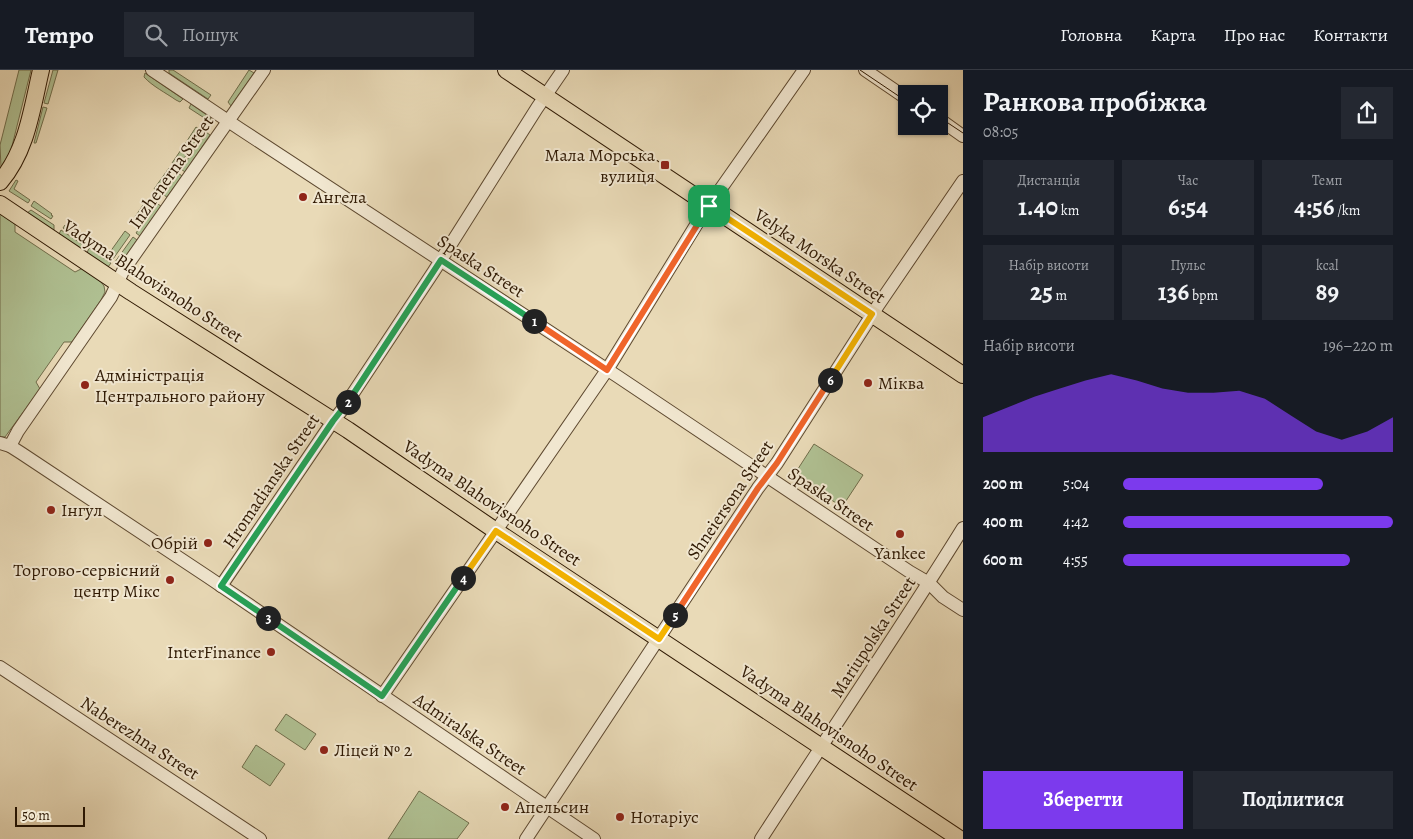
<!DOCTYPE html>
<html lang="uk">
<head>
<meta charset="utf-8">
<style>
	:root { --surface:#171b24; --page:#242831; --text:#f1f3f6; --muted:#9ea1a6; --line:#363941; --accent:#7c3aed }
	body { margin:0; font-family:Alegreya,serif; background:var(--page); color:var(--text); height:100vh; display:flex; flex-direction:column; font-size:19px; white-space:nowrap }
	* { box-sizing:border-box; margin:0 }
	p { font-size:16px; color:var(--muted) }
	.icon { flex:none; width:28px; height:28px; fill:none; stroke:currentColor; stroke-width:2; stroke-linecap:round; stroke-linejoin:round }
	.map { position:relative; flex:1; overflow:hidden }
	.sheet { display:flex; flex-direction:column; background:var(--surface); width:450px }
	.sheet>* { flex:none }
	.fabs { position:absolute; left:898px; top:15px; display:grid; gap:10px }
	.fabs a { display:grid; place-items:center; width:50px; height:50px; border-radius:0px; background:var(--surface); box-shadow:0 1px 4px #0004; font-size:25px }
	.scale { position:absolute; left:15px; bottom:12px; width:70px; box-sizing:border-box; padding-left:5px; border:2px solid #2f1903; border-top:0; font-size:14px; line-height:18px; white-space:nowrap; color:#2f1903; -webkit-text-stroke:4px #f1e7d0; paint-order:stroke }
	.pin { position:absolute; display:grid; place-items:center; width:42px; height:42px; color:#fff; margin:-21px; border-radius:10px; box-shadow:0 2px 8px #0006 }
	.km { position:absolute; width:25px; height:25px; margin:-12px; border-radius:50%; background:#222; color:#fff; font-size:14px; line-height:25px; text-align:center }
	.round { display:grid; place-items:center; flex:none; width:52px; height:52px; border-radius:0px; background:var(--page) }
	.headline { display:flex; align-items:center; justify-content:space-between; height:85px; padding:0 20px }
	h1 { font-size:28px; font-weight:600; line-height:38px }
	.figures { display:grid; grid-template-columns:repeat(3,1fr); gap:8px; height:85px; padding:5px 20px }
	.figures div { display:grid; align-content:center; border-radius:0px; background:var(--page); text-align:center }
	.figures b { font-size:25px; font-weight:600 }
	.figures small { font-size:14px; font-weight:400 }
	.figures p { font-size:14px }
	.chart { height:140px; padding:10px 20px }
	.chart p { display:flex; justify-content:space-between }
	.chart svg { width:100%; height:90px; margin-top:5px; fill:var(--accent); opacity:.7 }
	.cta { display:flex; gap:10px; margin-top:auto; padding:10px 20px }
	.cta a { flex:1; height:58px; border-radius:0px; background:var(--accent); color:#fff; font-size:20px; font-weight:600; line-height:58px; text-align:center }
	.cta a+a { background:var(--page); color:var(--text) }
	ul { padding:0 20px; list-style:none; font-size:16px }
	li { display:grid; grid-template-columns:80px 60px 1fr; align-items:center; height:38px }
	li i { height:12px; border-radius:6px; background:var(--accent) }
	header { display:flex; align-items:center; gap:30px; box-sizing:border-box; height:70px; padding:0 25px; background:var(--surface); border-bottom:1px solid var(--line) }
	header strong { font-size:24px }
	nav { display:flex; gap:28px; margin-inline-start:auto; font-size:18px }
	.search { width:350px; height:45px; background:var(--page); display:flex; align-items:center; gap:12px; box-sizing:border-box; padding:0 18px; border-radius:0px; color:var(--muted); font-size:19px }
	main { display:flex; flex:1; min-height:0 }
	.map>svg:first-child { display:block }
</style>
</head>
<body>
<header>
<strong>Tempo</strong>
<div class="search"><svg class="icon" aria-label="search" viewBox="0 0 24 24"><circle cx="10" cy="10" r="6"/><path d="M15 15l6 6"/></svg>Пошук</div>
<nav><a>Головна</a><a>Карта</a><a>Про нас</a><a>Контакти</a></nav>
</header>
<main>
<div class="map">
<svg width="963" height="769" viewBox="0 0 963 769">
	<rect width="100%" height="100%" fill="#e9dab7"/>
	<filter id="stains"><feTurbulence type="fractalNoise" baseFrequency=".004" numOctaves="4"/><feColorMatrix values="0 0 0 0 .2 0 0 0 0 .09 0 0 0 0 .02 0 0 0 .5 -.17"/></filter>
	<radialGradient id="worn" r=".72"><stop offset=".6" stop-color="#630" stop-opacity="0"/><stop offset="1" stop-color="#630" stop-opacity=".3"/></radialGradient>
	<g fill="#b0c193" stroke="#706d4b">
		<path d="M19,0H31L11,80L1,98L0,75Z"/>
		<path d="M53,0H58L48,34L44,33Z"/>
		<path d="M169,0H173L211,25L208,29L169,3Z"/>
		<path d="M249,0L254,3L231,36L228,32Z"/>
		<path d="M145,3L183,29L180,32L176,30C166,23 152,16 144,7Z"/>
		<path d="M191,34L211,48L209,51L189,38Z"/>
		<path d="M43,37L47,38L36,73H34Z"/>
		<path d="M196,57L202,61L191,78L185,74Z"/>
		<path d="M206,62L210,65L185,102L181,99Z"/>
		<path d="M183,77L189,81L178,97L172,93Z"/>
		<path d="M169,98L173,101L158,122L154,119Z"/>
		<path d="M178,103L182,106L167,127L162,124Z"/>
		<path d="M16,110L18,111L14,119L30,130L28,133L9,121Z"/>
		<path d="M34,131L52,144L51,145L53,146L51,149L31,136Z"/>
		<path d="M156,133L161,136L140,166L136,163Z"/>
		<path d="M143,135L148,138L140,151L135,147Z"/>
		<path d="M31,140L54,155V161L27,143Z"/>
		<path d="M0,144L15,154V162L75,202L83,198L101,212L104,216L105,222L101,230L72,272H64L36,312L40,319L5,367H0Z"/>
		<path d="M65,155L71,159L72,157L89,168L86,173L63,158Z"/>
		<path d="M61,160L85,176L83,180L59,164Z"/>
		<path d="M125,161L130,165L113,189H111L94,178L97,174L110,182Z"/>
		<path d="M133,167L137,170L119,196L115,192Z"/>
		<path d="M89,178L111,193L108,197L87,183Z"/>
		<path d="M814,374L863,405L842,437L794,405Z"/>
		<path d="M286,644L316,664L305,680L275,660Z"/>
		<path d="M256,675L285,694L270,716L242,697Z"/>
		<path d="M419,721L469,753L457,769H388Z"/>
	</g>
	<g fill="none" stroke-linecap="round" stroke-linejoin="round">
		<g stroke="#5e4930" stroke-width="14">
			<g id="minor">
				<path d="M152,0L240,59L617,306L910,502L929,513L943,527L963,540"/>
				<path d="M865,0L906,28"/>
				<path d="M939,49L963,66"/>
				<path d="M0,373L10,376L21,383L208,507L594,769"/>
				<path d="M10,376L18,361L111,227L123,201L264,0"/>
				<path d="M221,516L333,351L342,340L434,201L537,38L563,0"/>
				<path d="M0,597L260,769"/>
				<path d="M382,626L607,300L701,147L804,0"/>
				<path d="M526,769L758,418L777,393L879,234L963,111"/>
				<path d="M761,769C828,665 898,563 963,458"/>
			</g>
		</g>
		<g stroke="#2f1903" stroke-width="18">
			<g id="major">
				<path d="M506,0L963,305"/>
				<path d="M0,112C27,81 32,38 41,0"/>
				<path d="M0,134L131,222L348,360L496,461L960,769"/>
			</g>
		</g>
		<use href="#minor" stroke="#f1e7d0" stroke-width="12"/>
		<use href="#major" stroke="#e9dab7" stroke-width="16"/>
		<g stroke="#2f1903" stroke-width="1">
			<path d="M860,0L906,31"/>
			<path d="M939,47L963,63"/>
		</g>
	</g>
	<g fill="none" stroke-linecap="round" stroke-linejoin="round">
		<g stroke="#fff" stroke-width="10">
			<path id="split-1" d="M534,251L607,300L709,136"/>
		</g>
		<g stroke="#fff" stroke-width="10">
			<path id="split-2" d="M348,332L441,190L534,251"/>
		</g>
		<g stroke="#fff" stroke-width="10">
			<path id="split-3" d="M268,548L221,516L333,351L348,332"/>
		</g>
		<g stroke="#fff" stroke-width="10">
			<path id="split-4" d="M268,548L382,626L463,508"/>
		</g>
		<g stroke="#fff" stroke-width="10">
			<path id="split-5" d="M463,508L496,461L659,569L675,545"/>
		</g>
		<g stroke="#fff" stroke-width="10">
			<path id="split-6" d="M675,545L758,418L777,393L830,310"/>
		</g>
		<g stroke="#fff" stroke-width="10">
			<path id="split-7" d="M709,136L872,244L830,310"/>
		</g>
		<use href="#split-1" stroke="#f0652b" stroke-width="6"/>
		<use href="#split-2" stroke="#22a559" stroke-width="6"/>
		<use href="#split-3" stroke="#22a559" stroke-width="6"/>
		<use href="#split-4" stroke="#22a559" stroke-width="6"/>
		<use href="#split-5" stroke="#f5b400" stroke-width="6"/>
		<use href="#split-6" stroke="#f0652b" stroke-width="6"/>
		<use href="#split-7" stroke="#f5b400" stroke-width="6"/>
	</g>
	<g fill="#8f2418" stroke="#f1e7d0" stroke-width="2">
		<rect x="660" y="90" width="10" height="10" rx="2.5"/>
		<circle cx="303" cy="127" r="5"/>
		<circle cx="868" cy="313" r="5"/>
		<circle cx="85" cy="315" r="5"/>
		<circle cx="51" cy="440" r="5"/>
		<circle cx="900" cy="464" r="5"/>
		<circle cx="208" cy="473" r="5"/>
		<circle cx="170" cy="510" r="5"/>
		<circle cx="271" cy="582" r="5"/>
		<circle cx="324" cy="680" r="5"/>
		<circle cx="505" cy="737" r="5"/>
		<circle cx="620" cy="747" r="5"/>
	</g>
	<g text-anchor="middle" stroke-width="4" stroke-linejoin="round" paint-order="stroke">
		<g font-size="18" fill="#2f1903" stroke="#f1e7d0" text-anchor="start">
			<text x="655" y="91" text-anchor="end">Мала Морська<tspan x="655" dy="21">вулиця</tspan></text>
			<text x="313" y="133">Ангела</text>
			<text x="95" y="311">Адміністрація<tspan x="95" dy="21">Центрального району</tspan></text>
			<text x="878" y="319">Міква</text>
			<text x="61" y="446">Інгул</text>
			<text x="198" y="479" text-anchor="end">Обрій</text>
			<text x="900" y="489" text-anchor="middle">Yankee</text>
			<text x="160" y="506" text-anchor="end">Торгово-сервісний<tspan x="160" dy="21">центр Мікс</tspan></text>
			<text x="261" y="588" text-anchor="end">InterFinance</text>
			<text x="334" y="686">Ліцей № 2</text>
			<text x="515" y="743">Апельсин</text>
			<text x="630" y="753">Нотаріус</text>
		</g>
		<g font-size="18" fill="#2f1903" stroke="#f1e7d0">
			<text transform="translate(171 102) rotate(-55)" y="6">Inzhenerna Street</text>
			<text transform="translate(820 186) rotate(34)" y="6">Velyka Morska Street</text>
			<text transform="translate(481 196) rotate(33)" y="6">Spaska Street</text>
			<text transform="translate(153 211) rotate(33)" y="6">Vadyma Blahovisnoho Street</text>
			<text transform="translate(271 411) rotate(-56)" y="6">Hromadianska Street</text>
			<text transform="translate(831 429) rotate(34)" y="6">Spaska Street</text>
			<text transform="translate(730 430) rotate(-56)" y="6">Shneiersona Street</text>
			<text transform="translate(492 433) rotate(34)" y="6">Vadyma Blahovisnoho Street</text>
			<text transform="translate(873 567) rotate(-57)" y="6">Mariupolska Street</text>
			<text transform="translate(829 658) rotate(34)" y="6">Vadyma Blahovisnoho Street</text>
			<text transform="translate(470 664) rotate(34)" y="6">Admiralska Street</text>
			<text transform="translate(140 668) rotate(33)" y="6">Naberezhna Street</text>
		</g>
	</g>
	<rect width="100%" height="100%" filter="url(#stains)"/>
	<rect width="100%" height="100%" fill="url(#worn)"/>
</svg>
<div class="fabs">
<a><svg class="icon" aria-label="locate" viewBox="0 0 24 24"><circle cx="12" cy="12" r="6"/><path d="M12 2v4M12 18v4M2 12h4M18 12h4"/></svg></a>
</div>
<div class="scale">50 m</div>
<div class="pin" style="left:709px;top:136px;background:#1e9e55"><svg class="icon" aria-label="arrive" viewBox="0 0 24 24"><path d="M6 21V4h12l-3 4 3 4H6"/></svg></div>
<b class="km" style="left:534px;top:251px">1</b>
<b class="km" style="left:348px;top:332px">2</b>
<b class="km" style="left:268px;top:548px">3</b>
<b class="km" style="left:463px;top:508px">4</b>
<b class="km" style="left:675px;top:545px">5</b>
<b class="km" style="left:830px;top:310px">6</b>
</div>
<section class="sheet">
<div class="headline"><div><h1>Ранкова пробіжка</h1><p>08:05</p></div><a class="round"><svg class="icon" aria-label="share" viewBox="0 0 24 24"><path d="M12 15V3M7 8l5-5 5 5M5 13v7h14v-7"/></svg></a></div>
<div class="figures">
<div><p>Дистанція</p><b>1.40<small> km</small></b></div>
<div><p>Час</p><b>6:54</b></div>
<div><p>Темп</p><b>4:56<small> /km</small></b></div>
</div>
<div class="figures">
<div><p>Набір висоти</p><b>25<small> m</small></b></div>
<div><p>Пульс</p><b>136<small> bpm</small></b></div>
<div><p>kcal</p><b>89</b></div>
</div>
<div class="chart"><p><span>Набір висоти</span>196–220 m</p>
<svg viewBox="0 0 160 44" preserveAspectRatio="none"><path d="M0 44V27L10 22L20 17L30 13L40 9L50 6L60 9L70 13L80 15L90 15L100 14L110 18L120 26L130 34L140 38L150 34L160 27V44z"/></svg>
</div>
<ul>
<li><b>200 m</b>5:04<i style="width:74%"></i></li>
<li><b>400 m</b>4:42<i style="width:100%"></i></li>
<li><b>600 m</b>4:55<i style="width:84%"></i></li>
</ul>
<div class="cta"><a>Зберегти</a><a>Поділитися</a></div>
</section>
</main>
</body>
</html>
